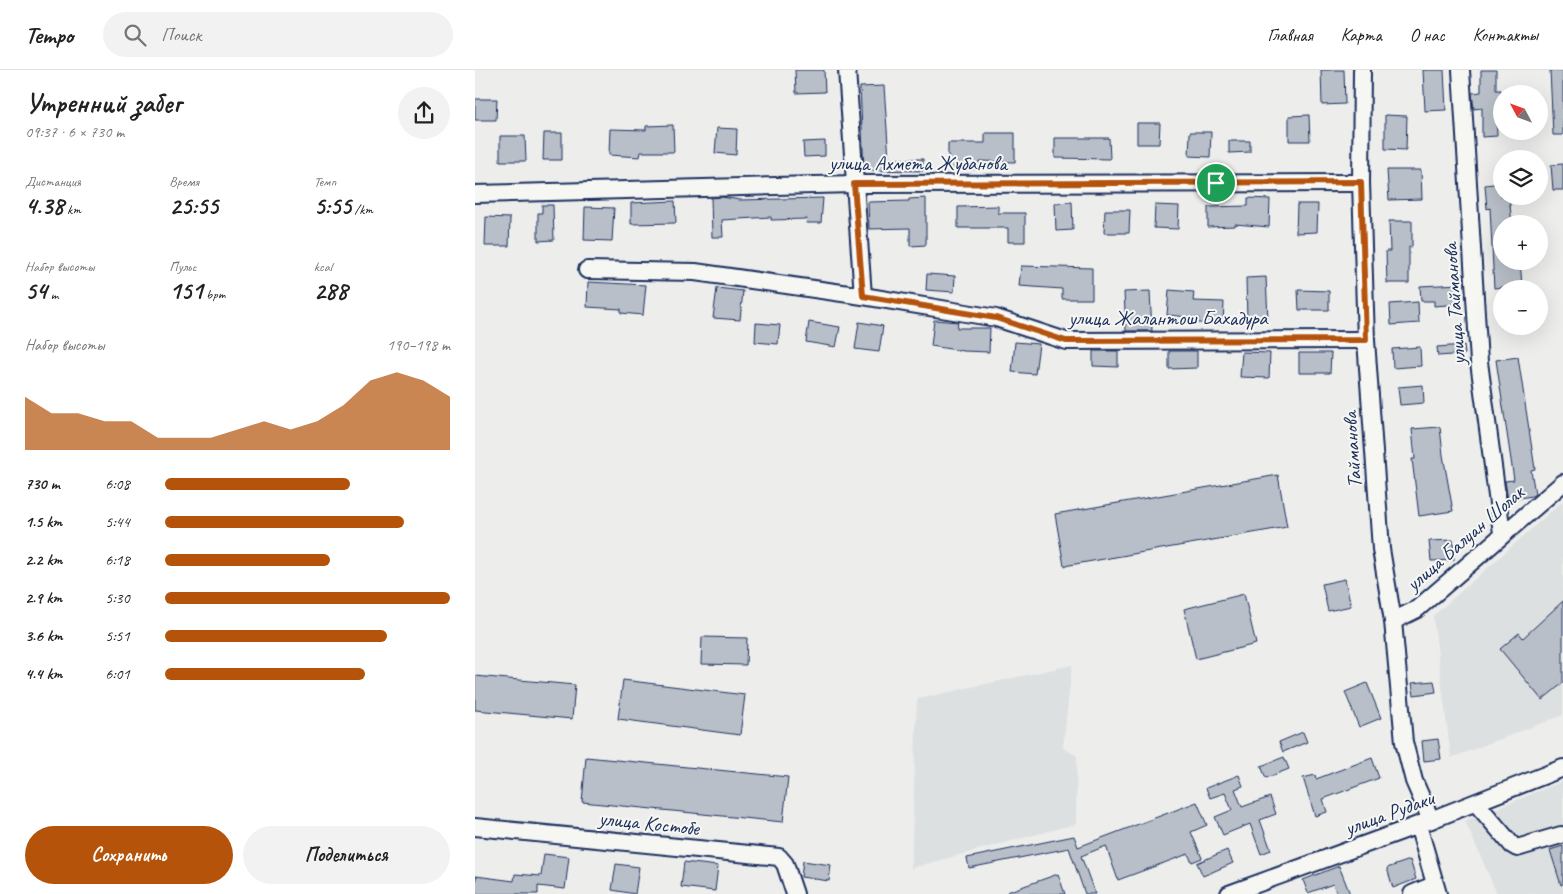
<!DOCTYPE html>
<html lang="ru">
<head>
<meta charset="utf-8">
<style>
	:root { --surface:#fff; --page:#f2f2f2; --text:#222; --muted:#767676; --line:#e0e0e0; --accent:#b45309 }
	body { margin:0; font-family:Caveat,sans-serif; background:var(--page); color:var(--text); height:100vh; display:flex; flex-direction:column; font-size:19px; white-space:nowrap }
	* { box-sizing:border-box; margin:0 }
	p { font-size:16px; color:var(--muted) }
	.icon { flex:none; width:28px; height:28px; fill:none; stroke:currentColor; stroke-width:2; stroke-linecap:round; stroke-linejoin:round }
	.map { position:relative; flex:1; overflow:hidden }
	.details { display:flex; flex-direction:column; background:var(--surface); width:475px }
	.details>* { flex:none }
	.needle { width:32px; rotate:311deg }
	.controls { position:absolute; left:1018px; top:15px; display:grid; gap:10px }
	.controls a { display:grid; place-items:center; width:55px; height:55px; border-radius:50%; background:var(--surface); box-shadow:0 5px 20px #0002; font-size:25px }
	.pin { position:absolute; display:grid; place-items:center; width:42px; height:42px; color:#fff; margin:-21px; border:2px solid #fff; border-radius:50%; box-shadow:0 1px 5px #0007 }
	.round { display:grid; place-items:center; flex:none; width:52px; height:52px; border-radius:26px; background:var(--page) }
	.summary { display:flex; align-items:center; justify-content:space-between; height:85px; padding:0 25px }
	h1 { font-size:28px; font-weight:700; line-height:38px }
	.figures { display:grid; grid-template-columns:repeat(3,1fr); gap:8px; height:85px; padding:5px 25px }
	.figures div { display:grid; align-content:center }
	.figures b { font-size:25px; font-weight:700 }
	.figures small { font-size:14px; font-weight:400 }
	.figures p { font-size:14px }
	.chart { height:140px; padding:10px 25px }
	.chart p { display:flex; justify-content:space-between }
	.chart svg { width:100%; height:90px; margin-top:5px; fill:var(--accent); opacity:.7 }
	.action { display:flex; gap:10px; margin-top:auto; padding:10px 25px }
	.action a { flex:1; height:58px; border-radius:30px; background:var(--accent); color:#fff; font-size:20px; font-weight:700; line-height:58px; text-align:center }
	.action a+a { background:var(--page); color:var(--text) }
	ul { padding:0 25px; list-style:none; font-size:16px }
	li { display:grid; grid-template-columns:80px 60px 1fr; align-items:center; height:38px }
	li i { height:12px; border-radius:6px; background:var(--accent) }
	header { display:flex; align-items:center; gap:30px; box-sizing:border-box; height:70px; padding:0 25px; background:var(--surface); border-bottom:1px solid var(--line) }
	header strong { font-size:24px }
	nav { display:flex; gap:28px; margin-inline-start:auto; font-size:18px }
	.search { width:350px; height:45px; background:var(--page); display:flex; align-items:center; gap:12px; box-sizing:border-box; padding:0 18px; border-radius:28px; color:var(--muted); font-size:19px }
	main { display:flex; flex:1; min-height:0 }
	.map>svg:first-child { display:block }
</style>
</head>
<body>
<header>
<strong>Tempo</strong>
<div class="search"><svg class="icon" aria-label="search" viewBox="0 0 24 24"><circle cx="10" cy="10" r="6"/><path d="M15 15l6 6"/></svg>Поиск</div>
<nav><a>Главная</a><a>Карта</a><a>О нас</a><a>Контакты</a></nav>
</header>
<main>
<section class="details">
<div class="summary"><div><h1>Утренний забег</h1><p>09:37 · 6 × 730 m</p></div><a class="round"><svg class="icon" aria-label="share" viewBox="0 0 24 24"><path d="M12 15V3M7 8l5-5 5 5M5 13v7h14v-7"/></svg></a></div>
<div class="figures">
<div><p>Дистанция</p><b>4.38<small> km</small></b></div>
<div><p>Время</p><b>25:55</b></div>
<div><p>Темп</p><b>5:55<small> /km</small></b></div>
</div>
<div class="figures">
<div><p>Набор высоты</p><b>54<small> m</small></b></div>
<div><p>Пульс</p><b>151<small> bpm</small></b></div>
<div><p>kcal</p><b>288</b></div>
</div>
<div class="chart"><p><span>Набор высоты</span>190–198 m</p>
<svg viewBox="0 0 160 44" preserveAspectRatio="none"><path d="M0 44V18L10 26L20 26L30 30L40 30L50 38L60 38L70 38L80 34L90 30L100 34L110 30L120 22L130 10L140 6L150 10L160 18V44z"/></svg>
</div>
<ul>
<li><b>730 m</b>6:08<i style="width:65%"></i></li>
<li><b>1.5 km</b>5:44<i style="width:84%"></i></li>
<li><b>2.2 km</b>6:18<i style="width:58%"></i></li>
<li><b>2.9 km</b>5:30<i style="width:100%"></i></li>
<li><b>3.6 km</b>5:51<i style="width:78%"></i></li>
<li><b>4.4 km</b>6:01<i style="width:70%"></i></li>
</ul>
<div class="action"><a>Сохранить</a><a>Поделиться</a></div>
</section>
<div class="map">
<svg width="1088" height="824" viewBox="0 0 1088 824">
	<rect width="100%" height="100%" fill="#edeeec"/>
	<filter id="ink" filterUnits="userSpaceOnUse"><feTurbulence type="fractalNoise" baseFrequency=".02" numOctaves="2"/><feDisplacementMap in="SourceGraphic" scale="10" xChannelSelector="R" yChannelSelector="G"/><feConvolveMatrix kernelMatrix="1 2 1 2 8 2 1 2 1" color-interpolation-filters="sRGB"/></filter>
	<g filter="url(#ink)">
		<g fill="#dde0e1">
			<path d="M1088,431V645L976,688L958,546Z"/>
			<path d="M597,595L588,678L602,686L601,754L436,798L442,629Z"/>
			<path d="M1088,711V824H1022L990,751Z"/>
		</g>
		<g fill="#b9bfc8" stroke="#1b2f5e">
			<path d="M320,0H349L350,22L321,23Z"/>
			<path d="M846,0H869L870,34L847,35Z"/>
			<path d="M948,0H969L971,40L950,41Z"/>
			<path d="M1006,0H1021V20H1026V36L1021,37L1022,66L1007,67V38L999,39L997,23L1006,22Z"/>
			<path d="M1075,0H1088V65H1078Z"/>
			<path d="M409,16L414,89H448V101L389,100L385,17Z"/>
			<path d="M0,29H22L21,50H0Z"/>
			<path d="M834,45L835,71H814V46Z"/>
			<path d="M910,45L932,46L931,80L910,79Z"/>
			<path d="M662,53H685L684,74H662Z"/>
			<path d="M198,55L199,82H166L165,87L134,85L135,59L171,60V56Z"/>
			<path d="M242,58L262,59L261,85L240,83Z"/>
			<path d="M715,62H736L735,87L714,86Z"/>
			<path d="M69,63H87V90H68Z"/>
			<path d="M510,63H540V92L504,91V99H473V73H510Z"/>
			<path d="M25,66H50L51,91H25Z"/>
			<path d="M580,68H634L635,89L580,88Z"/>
			<path d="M350,71V86L329,87L328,72Z"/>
			<path d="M754,71H775V82L754,83Z"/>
			<path d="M1088,94V120H1078L1076,95Z"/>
			<path d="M912,100H946L947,129L914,130Z"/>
			<path d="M1026,113V126H1034L1037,154H1026V191H1045L1047,215L1019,218L1015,138L1012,139L1010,115Z"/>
			<path d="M247,127L265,130L348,128L346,153H331L332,149L296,150V147L247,150L248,167H237L236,128Z"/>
			<path d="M451,128V175L435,176V158L394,159L393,132L434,131V129Z"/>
			<path d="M773,128L795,129L794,157L760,154V156L733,157V137L773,136Z"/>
			<path d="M200,131L201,153L156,154V133Z"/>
			<path d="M597,132L598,160L581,161L580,133Z"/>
			<path d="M822,134H843L842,162L821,163Z"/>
			<path d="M67,135H78L79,170L63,171V143H67Z"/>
			<path d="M680,135L704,136L703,159L679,158Z"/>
			<path d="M523,136V143H550V172H533V158H483V137Z"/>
			<path d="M110,137L139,138L137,171L109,170Z"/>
			<path d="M630,140H655L654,163H629Z"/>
			<path d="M11,147L35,148L34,176H10Z"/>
			<path d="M914,151H937V177H934V213H912L911,181H915Z"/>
			<path d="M546,196L617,198V229H587V219L544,216Z"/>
			<path d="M452,204L480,206L479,222L451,220Z"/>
			<path d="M791,207L793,249L772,250L771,208Z"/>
			<path d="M113,212L171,215L168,245L146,243V239L112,237Z"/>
			<path d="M985,214L986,234L959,236V231H946L945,216Z"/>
			<path d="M242,218L268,221L265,250L238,248Z"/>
			<path d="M694,220L719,222L718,231L749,232L748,254L723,253L724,248L692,245Z"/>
			<path d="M823,220L854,221V240H824Z"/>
			<path d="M675,221L677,261H651L649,222Z"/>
			<path d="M943,232L944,253L916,255L915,234Z"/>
			<path d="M459,250L483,252L482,258H515L514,282L488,281L456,276Z"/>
			<path d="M334,252L365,257L361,277L331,272Z"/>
			<path d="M384,252L408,256L404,282L380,279Z"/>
			<path d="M281,253L305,255L303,274L280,272Z"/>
			<path d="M540,272L564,274L560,304L537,302Z"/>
			<path d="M989,275L990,284L963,286L962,277Z"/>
			<path d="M945,277L946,296L918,298L917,279Z"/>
			<path d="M618,281H643V297L618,296Z"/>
			<path d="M694,281H722V298L694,299Z"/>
			<path d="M767,282L795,283L794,308L765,307Z"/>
			<path d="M824,283H856L855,303H824Z"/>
			<path d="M1043,287L1060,399L1056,400L1060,424L1057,426L1033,430L1030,411L1039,410L1021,290Z"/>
			<path d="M948,315L949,333L925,335L923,317Z"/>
			<path d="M965,357L968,385L978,441L944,446L937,389H940L937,359Z"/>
			<path d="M803,405L812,457L589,496L580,444Z"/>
			<path d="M978,470L979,490L956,491L954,471Z"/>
			<path d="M870,509L876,536L853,541L847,514Z"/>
			<path d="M769,524L781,574L721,589L709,539Z"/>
			<path d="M1088,531V613L1067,630L1025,579L1044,563L1048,568Z"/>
			<path d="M227,567L272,568L271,595L226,594Z"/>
			<path d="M0,606L100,615L97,649L0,640Z"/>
			<path d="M148,610L270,625L265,665L143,649Z"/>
			<path d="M959,611L961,622L939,625L937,613Z"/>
			<path d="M892,613L906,648L884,657L870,622Z"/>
			<path d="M828,662L832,672L808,682L804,672Z"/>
			<path d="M963,669L966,689L949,691L947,671Z"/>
			<path d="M111,687L313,707L308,752L107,732Z"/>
			<path d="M809,687L814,699L791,708L786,696Z"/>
			<path d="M897,688L904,708L848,729L852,742L840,746L828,708L840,705L841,709Z"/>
			<path d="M764,705L768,716L760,719L767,737L795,727L801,744L785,750L796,780L786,784L775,754L748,765L740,747L757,740L750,723L735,728L731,718Z"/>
			<path d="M722,732L732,755L716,762L727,788L717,792L713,784L643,810L631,776L606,786L620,824H610L594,778L494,798L492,788L599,766L603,777Z"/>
			<path d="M1088,776V814L1086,815L1075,780Z"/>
			<path d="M752,780L758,793L728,806L722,793Z"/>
			<path d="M69,784L94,787L90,819L63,816V824H0L1,806L39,811L40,804L66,806Z"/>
			<path d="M935,790L941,809L918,818L912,798Z"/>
			<path d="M328,791L356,795L354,811L326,807Z"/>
			<path d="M209,792L243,796L240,821L206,817Z"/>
			<path d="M141,794L164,797L160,824L137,820Z"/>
			<path d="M864,796L875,824H862L858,814L833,823L828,810Z"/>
			<path d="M583,804L590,824H532V822Z"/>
		</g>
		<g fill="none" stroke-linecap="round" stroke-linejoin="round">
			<g stroke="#1b2f5e" stroke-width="20">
				<g id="minor">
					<path d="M372,0L388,226"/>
					<path d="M887,0L886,113L891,270L906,479L918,551L929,672L939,711L956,750"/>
					<path d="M986,0L1004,292L1027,463"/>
					<path d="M0,124L379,114L886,113"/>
					<path d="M112,200L220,202L388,226L521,248L591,271L891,270"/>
					<path d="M918,551L942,539L1088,413"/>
					<path d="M1001,733L1037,775L1042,778L1086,765"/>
					<path d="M943,755L963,824"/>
					<path d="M0,757L304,787L310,794L320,824"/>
					<path d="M754,824L943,755L1088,698"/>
					<path d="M937,824L959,815"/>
				</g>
			</g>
			<use href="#minor" stroke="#f6f6f2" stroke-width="16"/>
		</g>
	</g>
	<g fill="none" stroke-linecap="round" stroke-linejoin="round" filter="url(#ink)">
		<g stroke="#fff" stroke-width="10">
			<path id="route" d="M886,112L891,270L591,271L521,248L388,226L379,114Z"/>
		</g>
		<use href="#route" stroke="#b45309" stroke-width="6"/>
	</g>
	<g text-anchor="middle" stroke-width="4" stroke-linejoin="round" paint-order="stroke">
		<g font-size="21" fill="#1b2f5e" stroke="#f6f6f2">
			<text x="443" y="100">улица Ахмета Жубанова</text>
			<text transform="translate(979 234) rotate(-94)" y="7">улица Тайманова</text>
			<text x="693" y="255">улица Жалантош Бахадура</text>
			<text transform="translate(877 380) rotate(-94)" y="7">Тайманова</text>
			<text transform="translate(990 468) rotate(-41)" y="7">улица Балуан Шолак</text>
			<text transform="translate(914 743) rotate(-20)" y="7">улица Рудаки</text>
			<text transform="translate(174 753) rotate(6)" y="7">улица Костобе</text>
		</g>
	</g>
</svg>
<div class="controls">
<a><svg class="needle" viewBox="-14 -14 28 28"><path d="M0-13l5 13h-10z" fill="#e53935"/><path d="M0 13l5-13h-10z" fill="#767676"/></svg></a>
<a><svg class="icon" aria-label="layers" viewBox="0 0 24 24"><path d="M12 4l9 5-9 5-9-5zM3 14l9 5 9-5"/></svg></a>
<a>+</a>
<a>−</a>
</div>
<div class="pin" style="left:741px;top:113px;background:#1e9e55"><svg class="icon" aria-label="arrive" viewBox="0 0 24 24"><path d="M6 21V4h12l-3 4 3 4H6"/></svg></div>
</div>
</main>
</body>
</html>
